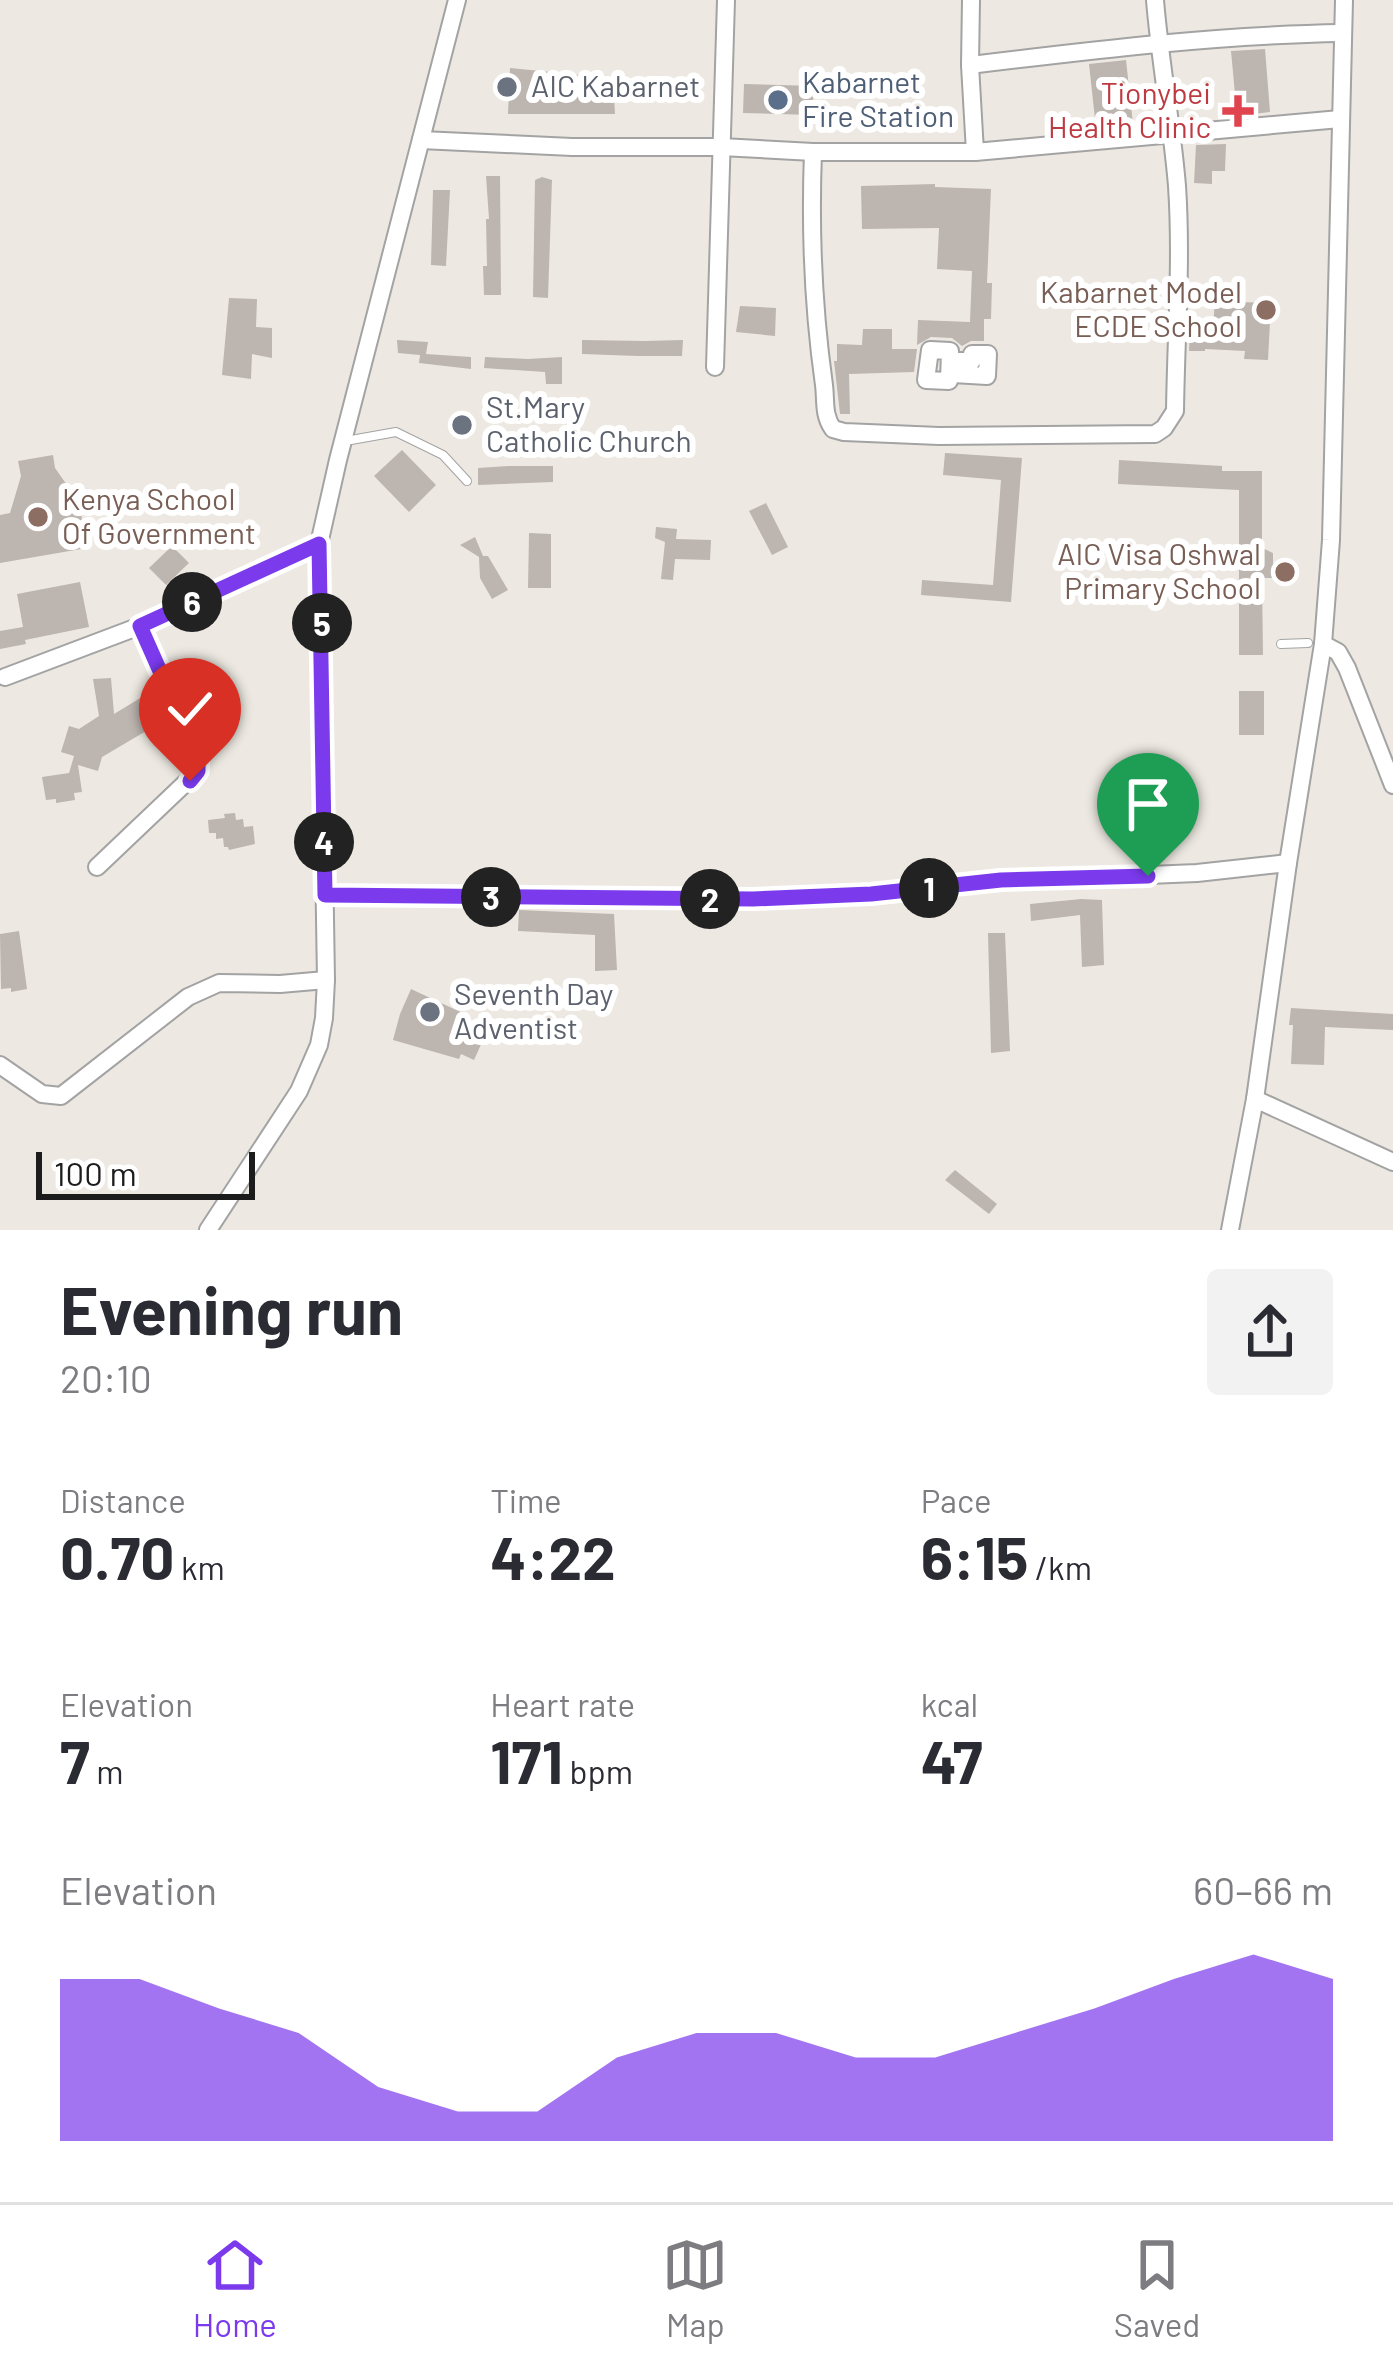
<!DOCTYPE html>
<html lang="en">
<head>
<meta charset="utf-8">
<style>
	:root { --surface:#fff; --page:#f2f2f3; --text:#2b2b33; --muted:#7c7c81; --line:#e1e1e2; --accent:#7c3aed }
	body { margin:0; font-family:Barlow,sans-serif; background:var(--page); color:var(--text); height:100vh; display:flex; flex-direction:column; font-size:45px; white-space:nowrap }
	* { box-sizing:border-box; margin:0 }
	p { font-size:39px; color:var(--muted) }
	.icon { flex:none; width:66px; height:66px; fill:none; stroke:currentColor; stroke-width:2; stroke-linecap:round; stroke-linejoin:round }
	.map { position:relative; height:1230px; overflow:hidden }
	.panel { display:flex; flex-direction:column; background:var(--surface); flex:1 }
	.panel>* { flex:none }
	.scale { position:absolute; left:36px; bottom:30px; width:219px; box-sizing:border-box; padding-left:12px; border:6px solid #1c1c1c; border-top:0; font-size:33px; line-height:42px; white-space:nowrap; color:#1c1c1c; -webkit-text-stroke:9px #fff; paint-order:stroke }
	.pin { position:absolute; display:grid; place-items:center; width:102px; height:102px; color:#fff; margin:-123px -51px; border-radius:50% 50% 50% 0; rotate:-45deg; box-shadow:0 0 12px #0007 }
	.pin .icon { rotate:45deg }
	.km { position:absolute; width:60px; height:60px; margin:-30px; border-radius:50%; background:#222; color:#fff; font-size:33px; line-height:60px; text-align:center }
	.round { display:grid; place-items:center; flex:none; width:126px; height:126px; border-radius:12px; background:var(--page) }
	.head { display:flex; align-items:center; justify-content:space-between; height:204px; padding:0 60px }
	h1 { font-size:66px; font-weight:700; line-height:90px }
	.figures { display:grid; grid-template-columns:repeat(3,1fr); gap:18px; height:204px; padding:12px 60px }
	.figures div { display:grid; align-content:center }
	.figures b { font-size:60px; font-weight:700 }
	.figures small { font-size:33px; font-weight:400 }
	.figures p { font-size:33px }
	.chart { height:336px; padding:24px 60px }
	.chart p { display:flex; justify-content:space-between }
	.chart svg { width:100%; height:216px; margin-top:12px; fill:var(--accent); opacity:.7 }
	.menu { display:flex; justify-content:space-around; align-items:center; height:168px; border-top:3px solid var(--line); background:var(--surface); font-size:33px; color:var(--muted) }
	.menu a { display:grid; justify-items:center; gap:6px }
	.menu .current { color:var(--accent) }
	.map>svg:first-child { display:block }
</style>
</head>
<body>
<div class="map">
<svg width="1393" height="1230" viewBox="0 0 1393 1230">
	<rect width="100%" height="100%" fill="#ede9e2"/>
	<g fill="#bdb5af">
		<path d="M1265,49L1270,112L1237,116L1231,51Z"/>
		<path d="M1126,60L1133,124L1096,128L1089,64Z"/>
		<path d="M510,68L613,78L615,114H508Z"/>
		<path d="M744,84L814,86L812,115L743,113Z"/>
		<path d="M1226,144L1225,171H1212V184L1194,183L1196,145Z"/>
		<path d="M486,176H500L501,295H484L483,266H487L486,219H489Z"/>
		<path d="M542,177L552,180L548,298L533,297L535,180Z"/>
		<path d="M935,184V187L991,189L987,283H992L991,319H984V341H971L962,346L952,338L931,337L917,345L918,320L970,322L972,271L937,269L939,228L862,229L861,186Z"/>
		<path d="M433,190H450L446,266L431,265Z"/>
		<path d="M1216,286H1242L1241,302L1271,303L1268,360L1244,359L1245,351L1205,349V351H1189L1190,327H1213Z"/>
		<path d="M229,298L257,299L256,327L272,328V358L252,354L251,379L222,375Z"/>
		<path d="M740,306L776,308L775,336L736,332Z"/>
		<path d="M863,329H892V349H917L914,372L849,374L850,414H840L834,361H837V344L862,345Z"/>
		<path d="M397,340L428,342L426,354L471,357V369L419,363L420,355L398,353Z"/>
		<path d="M582,340L645,341L683,340L682,356H638L582,354Z"/>
		<path d="M485,357L528,359L562,357V384H546L545,372L484,368Z"/>
		<path d="M402,450L436,485L409,512L374,476Z"/>
		<path d="M945,453L1022,458L1011,602L921,595L922,580L993,585L1001,480L943,475Z"/>
		<path d="M53,455L55,468L79,502L87,548L0,563V515L10,513L21,476L18,461Z"/>
		<path d="M1119,460L1222,466V471H1262V548L1273,553V578H1262L1263,655H1239V490L1118,484Z"/>
		<path d="M508,466H553V482L478,485V468Z"/>
		<path d="M766,503L788,547L772,555L749,511Z"/>
		<path d="M656,527L677,529L676,539L711,540L710,560L675,559L673,580L661,579L665,542L655,538Z"/>
		<path d="M529,533L551,534V588H528Z"/>
		<path d="M475,537L483,556H488L508,590L492,599L480,578L479,557L460,545Z"/>
		<path d="M172,546L189,563L166,585L149,568Z"/>
		<path d="M80,582L89,627L25,640L26,644L0,649V631L23,627L17,594Z"/>
		<path d="M111,678L114,714L142,697L158,724L102,757L98,771L78,765L82,792L74,793L75,800L56,803V799L46,800L42,777L69,773L74,756L61,752L69,726L79,729L99,716L93,679Z"/>
		<rect x="1239" y="691" width="25" height="44"/>
		<path d="M235,813L236,820L243,819L244,827L253,826L255,844L229,850L228,847H224L223,838L216,839V833H209L208,820L225,818L224,814Z"/>
		<path d="M1081,899L1102,900L1104,965L1082,967L1080,915L1031,921L1030,904Z"/>
		<path d="M519,910L614,914L617,970L595,971V935L518,931Z"/>
		<path d="M19,931L27,989L11,992V988L1,989L0,934Z"/>
		<path d="M988,933H1005L1010,1051L991,1053Z"/>
		<path d="M411,989L467,1015L465,1019L488,1029L474,1060L461,1054L459,1059L393,1040L400,1014Z"/>
		<path d="M1291,1008L1393,1014V1030L1325,1027L1324,1065L1291,1064L1293,1025H1289Z"/>
		<path d="M955,1170L997,1204L989,1214L945,1180Z"/>
	</g>
	<g fill="none" stroke-linecap="round" stroke-linejoin="round">
		<g stroke="#a3a3a3" stroke-width="10">
			<g id="service">
				<path d="M351,440L396,432L443,455L467,481"/>
				<path d="M1281,644L1308,643"/>
			</g>
		</g>
		<g stroke="#a3a3a3" stroke-width="20">
			<g id="minor">
				<path d="M971,0L970,65L975,152"/>
				<path d="M970,65C1094,50 1217,35 1342,33"/>
				<path d="M421,140L572,147H721L813,152H975L1340,119"/>
				<path d="M813,152C810,230 813,307 824,385C826,401 823,415 833,429L844,432L939,436L1155,434L1164,428L1175,411C1176,336 1182,260 1177,186C1172,124 1160,62 1155,0"/>
				<path d="M930,350L950,351L949,381L926,380Z"/>
				<path d="M972,354H988L987,376L953,374V361H972Z"/>
				<path d="M715,367L726,0"/>
				<path d="M1323,644L1338,652L1347,668L1393,785"/>
				<path d="M5,677L140,626L319,544"/>
				<path d="M97,867L198,771V757L140,626"/>
				<path d="M325,895L753,899L871,894L1001,881L1197,873L1288,863"/>
				<path d="M0,1065L42,1094L61,1096L188,997L219,983L280,984L326,980"/>
				<path d="M1255,1099L1393,1162"/>
				<path d="M208,1230L299,1091L319,1045L324,1018L326,980L319,544L338,460L457,0"/>
				<path d="M1230,1230L1255,1099L1288,863L1323,644L1331,540L1344,0"/>
			</g>
		</g>
		<use href="#service" stroke="#fff" stroke-width="8"/>
		<use href="#minor" stroke="#fff" stroke-width="16"/>
	</g>
	<g fill="none" stroke-linecap="round" stroke-linejoin="round">
		<g stroke="#fff" stroke-width="24">
			<path id="route" d="M190,781L198,771V757L140,626L319,544L325,895L753,899L871,894L1001,880L1148,876"/>
		</g>
		<use href="#route" stroke="#7c3aed" stroke-width="15"/>
	</g>
	<g fill="#6b7280" stroke="#fff" stroke-width="4.5">
		<circle cx="507" cy="87" r="12"/>
		<circle cx="462" cy="425" r="12"/>
		<circle cx="430" cy="1012" r="12"/>
	</g>
	<circle fill="#5c6f8a" stroke="#fff" stroke-width="4.5" cx="778" cy="100" r="12"/>
	<path fill="#e0444e" stroke="#fff" stroke-width="4.5" d="M1232 93h12v12h12v12h-12v12h-12v-12h-12v-12h12z"/>
	<g fill="#8d6e63" stroke="#fff" stroke-width="4.5">
		<circle cx="1266" cy="310" r="12"/>
		<circle cx="38" cy="517" r="12"/>
		<circle cx="1285" cy="572" r="12"/>
	</g>
	<g text-anchor="middle" stroke-width="12" stroke-linejoin="round" paint-order="stroke">
		<g font-size="30" fill="#4e5e75" stroke="#fff" text-anchor="start">
			<text x="802" y="93">Kabarnet<tspan x="802" dy="34">Fire Station</tspan></text>
		</g>
		<g font-size="30" fill="#5b616d" stroke="#fff" text-anchor="start">
			<text x="531" y="97">AIC Kabarnet</text>
			<text x="486" y="418">St.Mary<tspan x="486" dy="34">Catholic Church</tspan></text>
			<text x="454" y="1005">Seventh Day<tspan x="454" dy="34">Adventist</tspan></text>
		</g>
		<g font-size="30" fill="#be3a42" stroke="#fff" text-anchor="end">
			<text x="1211" y="104">Tionybei<tspan x="1211" dy="34">Health Clinic</tspan></text>
		</g>
		<g font-size="30" fill="#785e54" stroke="#fff" text-anchor="end">
			<text x="1242" y="303">Kabarnet Model<tspan x="1242" dy="34">ECDE School</tspan></text>
			<text x="62" y="510" text-anchor="start">Kenya School<tspan x="62" dy="34">Of Government</tspan></text>
			<text x="1261" y="565">AIC Visa Oshwal<tspan x="1261" dy="34">Primary School</tspan></text>
		</g>
	</g>
</svg>
<div class="scale">100 m</div>
<div class="pin" style="left:1148px;top:876px;background:#1e9e55"><svg class="icon" aria-label="arrive" viewBox="0 0 24 24"><path d="M6 21V4h12l-3 4 3 4H6"/></svg></div>
<div class="pin" style="left:190px;top:781px;background:#d93025"><svg class="icon" aria-label="check" viewBox="0 0 24 24"><path d="M5 12l5 5 9-10"/></svg></div>
<b class="km" style="left:929px;top:888px">1</b>
<b class="km" style="left:710px;top:899px">2</b>
<b class="km" style="left:491px;top:897px">3</b>
<b class="km" style="left:324px;top:842px">4</b>
<b class="km" style="left:322px;top:623px">5</b>
<b class="km" style="left:192px;top:602px">6</b>
</div>
<section class="panel">
<div class="head"><div><h1>Evening run</h1><p>20:10</p></div><a class="round"><svg class="icon" aria-label="share" viewBox="0 0 24 24"><path d="M12 15V3M7 8l5-5 5 5M5 13v7h14v-7"/></svg></a></div>
<div class="figures">
<div><p>Distance</p><b>0.70<small> km</small></b></div>
<div><p>Time</p><b>4:22</b></div>
<div><p>Pace</p><b>6:15<small> /km</small></b></div>
</div>
<div class="figures">
<div><p>Elevation</p><b>7<small> m</small></b></div>
<div><p>Heart rate</p><b>171<small> bpm</small></b></div>
<div><p>kcal</p><b>47</b></div>
</div>
<div class="chart"><p><span>Elevation</span>60–66 m</p>
<svg viewBox="0 0 160 44" preserveAspectRatio="none"><path d="M0 44V11L10 11L20 17L30 22L40 33L50 38L60 38L70 27L80 22L90 22L100 27L110 27L120 22L130 17L140 11L150 6L160 11V44z"/></svg>
</div>
</section>
<nav class="menu">
<a class="current"><svg class="icon" aria-label="home" viewBox="0 0 24 24"><path d="M3 11l9-7 9 7M6 9v11h12V9"/></svg>Home</a>
<a><svg class="icon" aria-label="map" viewBox="0 0 24 24"><path d="M3 6l6-2 6 2 6-2v14l-6 2-6-2-6 2zM9 4v14M15 6v14"/></svg>Map</a>
<a><svg class="icon" aria-label="saved" viewBox="0 0 24 24"><path d="M7 4h10v16l-5-4-5 4z"/></svg>Saved</a>
</nav>
</body>
</html>
